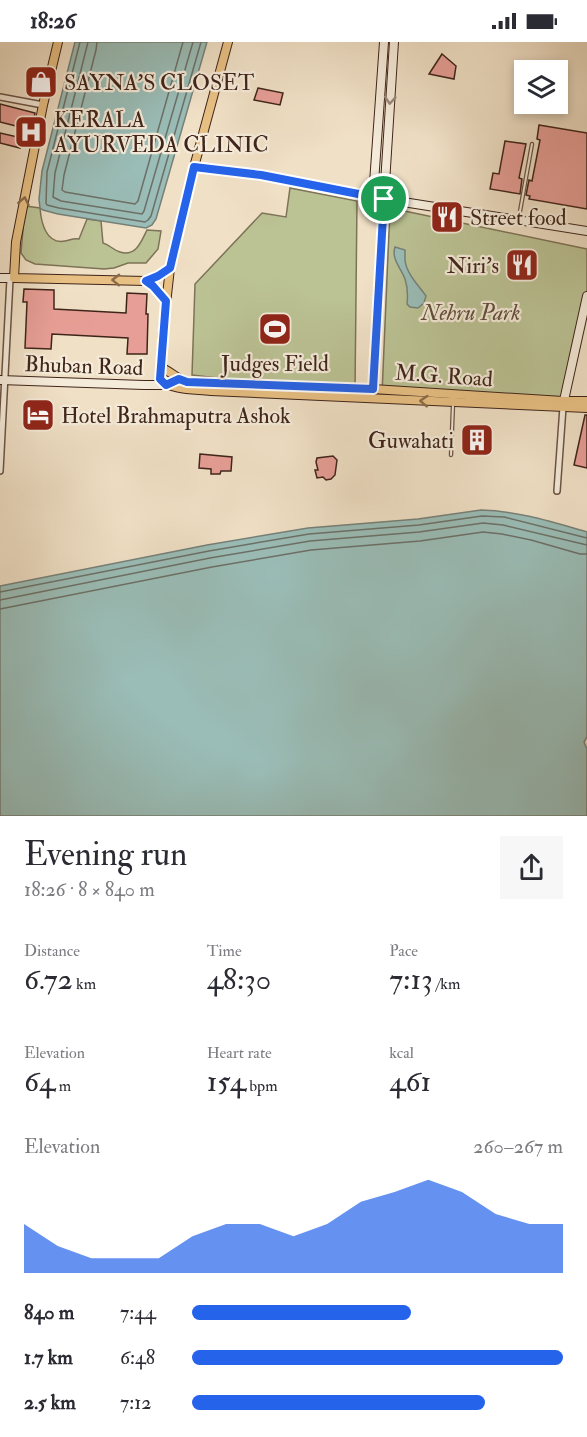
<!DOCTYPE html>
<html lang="en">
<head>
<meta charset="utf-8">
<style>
	:root { --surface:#fff; --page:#f7f7f7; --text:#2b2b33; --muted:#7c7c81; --accent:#2563eb }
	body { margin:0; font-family:"IM FELL Double Pica",serif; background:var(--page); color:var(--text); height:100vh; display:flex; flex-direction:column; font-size:22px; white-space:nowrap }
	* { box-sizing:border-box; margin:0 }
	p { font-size:20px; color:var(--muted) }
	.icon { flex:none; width:33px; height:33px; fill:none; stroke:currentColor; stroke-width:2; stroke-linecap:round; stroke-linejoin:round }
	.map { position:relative; height:774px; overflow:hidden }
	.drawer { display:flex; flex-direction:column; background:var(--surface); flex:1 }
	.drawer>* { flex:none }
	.fabs { position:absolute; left:514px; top:18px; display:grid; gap:12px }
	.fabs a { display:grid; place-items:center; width:54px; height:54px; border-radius:0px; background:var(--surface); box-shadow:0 3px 9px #0003; font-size:30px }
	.pin { position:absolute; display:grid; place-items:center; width:51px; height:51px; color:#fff; margin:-26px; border:3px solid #fff; border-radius:50%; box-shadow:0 2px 6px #0007 }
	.round { display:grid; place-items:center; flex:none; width:63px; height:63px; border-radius:0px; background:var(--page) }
	.headline { display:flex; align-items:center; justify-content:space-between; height:102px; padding:0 24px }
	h1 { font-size:33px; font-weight:600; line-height:45px }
	.stats { display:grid; grid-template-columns:repeat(3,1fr); gap:9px; height:102px; padding:6px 24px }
	.stats div { display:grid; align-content:center }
	.stats b { font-size:30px; font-weight:600 }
	.stats small { font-size:16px; font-weight:400 }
	.stats p { font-size:16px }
	.chart { height:168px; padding:12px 24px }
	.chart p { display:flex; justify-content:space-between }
	.chart svg { width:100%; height:108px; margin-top:6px; fill:var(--accent); opacity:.7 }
	ul { padding:0 24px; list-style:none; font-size:20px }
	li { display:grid; grid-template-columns:96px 72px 1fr; align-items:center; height:45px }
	li i { height:15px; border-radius:8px; background:var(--accent) }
	.status { display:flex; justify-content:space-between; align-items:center; height:42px; padding:0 30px; background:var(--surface); direction:ltr }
	.status svg { height:16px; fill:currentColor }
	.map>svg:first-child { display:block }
</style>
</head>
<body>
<div class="status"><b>18:26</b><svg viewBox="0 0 49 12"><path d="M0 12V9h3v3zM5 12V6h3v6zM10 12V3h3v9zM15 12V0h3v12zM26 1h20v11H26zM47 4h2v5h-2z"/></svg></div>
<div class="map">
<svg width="587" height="774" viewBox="0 0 587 774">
	<rect width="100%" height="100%" fill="#f0e0c6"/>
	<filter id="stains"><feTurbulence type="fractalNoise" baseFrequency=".00333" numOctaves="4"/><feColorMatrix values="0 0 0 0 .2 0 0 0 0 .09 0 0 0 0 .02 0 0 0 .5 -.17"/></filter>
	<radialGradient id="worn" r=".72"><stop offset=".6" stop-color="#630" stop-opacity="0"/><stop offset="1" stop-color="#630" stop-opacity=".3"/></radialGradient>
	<g fill="#bbc294" stroke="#7d7357" stroke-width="1.5">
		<path d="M290,146L357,159L355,348L278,343L192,333L195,242L262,171L286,175Z"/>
		<path d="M25,164L40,166C41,180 46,203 65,199C71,198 73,196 79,197L87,177L101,179L103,201C110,203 113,208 120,210C136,215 141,200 147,188L161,189L158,207L146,221H128L114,226L104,227L35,222L26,218L21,211Z"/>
		<path d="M390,166L587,207V249L563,359L382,352Z"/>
	</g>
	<g fill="#9abdb7" stroke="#768078" stroke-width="1.5">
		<path d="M75,0H207L156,177L152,183L146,186L58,172L43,168L40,166L39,157L42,129Z"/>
		<path d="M395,205L405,208C405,211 405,214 405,218C406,231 419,244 426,254L424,261L418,266L410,265L407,262C408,253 408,246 405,237C401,226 391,217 395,205Z"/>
		<path d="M481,468C518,469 552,480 587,490V695L584,700L587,707V774H0V544L207,503L308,486L418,477Z"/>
	</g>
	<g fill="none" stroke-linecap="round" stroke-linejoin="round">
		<g stroke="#6c7068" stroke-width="1.5">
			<path d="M80,0L47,130L46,161L47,163L59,166L145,180L148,178L151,174L201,0"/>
			<path d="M88,0L55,131L53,155L61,159L142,172L144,169L193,0"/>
			<path d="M97,0L96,8L64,133L62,148L65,150L135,162L138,159L183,0"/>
			<path d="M0,550L209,509L309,492L419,483L482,474L504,475L587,496"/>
			<path d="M0,558L210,516L310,499L419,490L483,481L503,483L587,503"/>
			<path d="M0,567L212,525L311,508L420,499L483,490L502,492L531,498L580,512H587"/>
		</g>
	</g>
	<g fill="#e79e96" stroke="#3f241a" stroke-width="1.5">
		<path d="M442,12L456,24L454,37L429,32Z"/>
		<path d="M258,46L283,51L280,63L254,58Z"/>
		<path d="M0,62L35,71L32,88L0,80Z"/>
		<path d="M539,83L587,91V167L529,157L530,154L526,153L529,138L532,139L540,98L537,97Z"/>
		<path d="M0,91L22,96L20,106L0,101Z"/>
		<path d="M505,99L526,102L519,136L522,137L520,152L490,147L493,131L499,132Z"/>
		<path d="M24,247L54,248V267L126,271L127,251L147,252L146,272H148L147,312H127L128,296L52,292L51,307L25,306L27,260H23Z"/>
		<path d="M585,373H587V426L574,423Z"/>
		<path d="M469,387L486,388L485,408L468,407Z"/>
		<path d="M200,412L232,415L231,429H221L220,432H211V427L199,426Z"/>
		<path d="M333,414L337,418L335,433L331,437L326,438L323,435L317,436L315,428H318L316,420L317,416Z"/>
	</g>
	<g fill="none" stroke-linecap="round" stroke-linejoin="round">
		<g stroke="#6b5345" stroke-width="4.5">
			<g id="lane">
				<path d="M519,175L532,102"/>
				<path d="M373,345L384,159"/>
				<path d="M451,413L453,363"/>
			</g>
		</g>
		<g stroke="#6b5345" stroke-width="8">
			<g id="street">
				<path d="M0,55L43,63"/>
				<path d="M0,429L10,237"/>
				<path d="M557,449L563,365"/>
			</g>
		</g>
		<g stroke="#3f241a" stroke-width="10">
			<g id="secondary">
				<path d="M194,125L261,133L384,157L587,189"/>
				<path d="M373,155L384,0"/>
				<path d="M384,157L394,0"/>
				<path d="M0,236H14"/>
				<path d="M0,338L144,343H166L179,337"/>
				<path d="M563,363L587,254"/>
			</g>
		</g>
		<g stroke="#3f241a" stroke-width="10">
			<g id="primary">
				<path d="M58,0L43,63L16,200L14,236L146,239L153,244L166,259"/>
				<path d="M228,0L194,125L170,226L163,289L160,337C173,349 194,347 211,349L587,366"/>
				<path d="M146,239L157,234L170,226"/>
				<path d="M160,325C170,329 176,336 187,340L373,347L563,359H587"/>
			</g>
		</g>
		<use href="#lane" stroke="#f5ebda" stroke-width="2"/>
		<use href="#street" stroke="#f5ebda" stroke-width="5"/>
		<use href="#secondary" stroke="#f5ebda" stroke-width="8"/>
		<use href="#primary" stroke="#e8c083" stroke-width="8"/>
	</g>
	<defs><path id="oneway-chevron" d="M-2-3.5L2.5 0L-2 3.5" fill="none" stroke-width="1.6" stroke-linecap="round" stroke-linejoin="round" transform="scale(1.5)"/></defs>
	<use stroke="#9a887a" href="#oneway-chevron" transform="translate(390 58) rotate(94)"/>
	<g stroke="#8b6a49">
		<use href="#oneway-chevron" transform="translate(24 159) rotate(-79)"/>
		<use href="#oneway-chevron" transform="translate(116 238) rotate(-179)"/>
		<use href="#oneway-chevron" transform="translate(424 359) rotate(-177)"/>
	</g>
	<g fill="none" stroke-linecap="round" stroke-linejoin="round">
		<g stroke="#fff" stroke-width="12">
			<path id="route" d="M194,125L261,133L384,157L373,347L187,340L179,337L166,343L160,337L166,259L153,244L146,239L158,234L170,226Z"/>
		</g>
		<use href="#route" stroke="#2563eb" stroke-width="8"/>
	</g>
	<defs>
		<g id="shop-square" transform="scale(1.725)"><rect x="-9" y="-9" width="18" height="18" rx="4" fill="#8f2418" stroke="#f5ebda"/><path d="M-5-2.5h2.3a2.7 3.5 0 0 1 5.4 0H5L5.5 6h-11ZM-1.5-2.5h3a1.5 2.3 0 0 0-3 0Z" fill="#fff"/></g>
		<g id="hospital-square" transform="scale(1.725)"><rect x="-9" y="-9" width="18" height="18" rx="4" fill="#8f2418" stroke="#f5ebda"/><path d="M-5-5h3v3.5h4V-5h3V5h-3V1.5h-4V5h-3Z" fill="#fff"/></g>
		<g id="restaurant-square" transform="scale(1.725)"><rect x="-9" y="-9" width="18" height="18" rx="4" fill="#8f2418" stroke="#f5ebda"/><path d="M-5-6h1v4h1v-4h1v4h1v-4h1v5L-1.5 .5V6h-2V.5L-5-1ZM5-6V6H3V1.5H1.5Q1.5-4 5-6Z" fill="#fff"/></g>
		<g id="stadium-square" transform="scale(1.725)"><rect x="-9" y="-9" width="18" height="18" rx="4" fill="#8f2418" stroke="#f5ebda"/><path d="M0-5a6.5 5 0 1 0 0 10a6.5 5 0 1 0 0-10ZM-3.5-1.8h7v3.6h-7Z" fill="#fff"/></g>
		<g id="hotel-square" transform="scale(1.725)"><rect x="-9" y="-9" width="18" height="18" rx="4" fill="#8f2418" stroke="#f5ebda"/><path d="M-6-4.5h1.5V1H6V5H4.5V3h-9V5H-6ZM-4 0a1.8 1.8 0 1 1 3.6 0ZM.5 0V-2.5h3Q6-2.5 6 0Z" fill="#fff"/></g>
		<g id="building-square" transform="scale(1.725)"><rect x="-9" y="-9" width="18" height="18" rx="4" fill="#8f2418" stroke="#f5ebda"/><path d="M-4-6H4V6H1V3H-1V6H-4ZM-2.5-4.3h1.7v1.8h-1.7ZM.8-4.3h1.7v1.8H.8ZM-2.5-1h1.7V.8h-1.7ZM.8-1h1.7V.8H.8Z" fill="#fff"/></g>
	</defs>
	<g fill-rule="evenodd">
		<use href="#shop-square" x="41" y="40"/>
		<use href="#hospital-square" x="31" y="90"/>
		<use href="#restaurant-square" x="447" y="175"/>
		<use href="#restaurant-square" x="522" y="223"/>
		<use href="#stadium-square" x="275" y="287"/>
		<use href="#hotel-square" x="38" y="373"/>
		<use href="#building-square" x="477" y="398"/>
	</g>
	<g text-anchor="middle" stroke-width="4.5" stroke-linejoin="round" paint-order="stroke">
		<g font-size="22" fill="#3f241a" stroke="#f5ebda" text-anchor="start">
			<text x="64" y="48">SAYNA'S CLOSET</text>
			<text x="54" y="85">KERALA<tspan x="54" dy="25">AYURVEDA CLINIC</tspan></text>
			<text x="470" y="183">Street food</text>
			<text x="499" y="231" text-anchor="end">Niri's</text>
			<text x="275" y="329" text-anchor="middle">Judges Field</text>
			<text x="61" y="381">Hotel Brahmaputra Ashok</text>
			<text x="454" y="406" text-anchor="end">Guwahati</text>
		</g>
		<g font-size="22" font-style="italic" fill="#5e4c38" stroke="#f5ebda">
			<text x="471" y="278">Nehru Park</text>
		</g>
		<g font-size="22" fill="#3f241a" stroke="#f5ebda">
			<text transform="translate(84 323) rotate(2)" y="8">Bhuban Road</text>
			<text transform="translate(444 333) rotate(4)" y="8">M.G. Road</text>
		</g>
	</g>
	<rect width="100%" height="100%" filter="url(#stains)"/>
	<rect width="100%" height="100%" fill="url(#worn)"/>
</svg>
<div class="fabs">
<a><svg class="icon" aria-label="layers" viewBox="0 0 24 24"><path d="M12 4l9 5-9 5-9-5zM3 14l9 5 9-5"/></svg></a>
</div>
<div class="pin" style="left:384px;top:157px;background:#1e9e55"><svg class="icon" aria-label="arrive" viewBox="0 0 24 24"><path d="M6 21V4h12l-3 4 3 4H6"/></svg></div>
</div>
<section class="drawer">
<div class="headline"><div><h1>Evening run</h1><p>18:26 · 8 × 840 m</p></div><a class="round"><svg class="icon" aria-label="share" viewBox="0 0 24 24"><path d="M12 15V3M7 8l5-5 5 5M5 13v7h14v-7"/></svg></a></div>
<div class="stats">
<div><p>Distance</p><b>6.72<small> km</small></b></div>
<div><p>Time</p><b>48:30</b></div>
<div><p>Pace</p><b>7:13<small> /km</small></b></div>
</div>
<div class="stats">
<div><p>Elevation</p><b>64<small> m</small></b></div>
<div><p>Heart rate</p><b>154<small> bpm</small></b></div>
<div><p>kcal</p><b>461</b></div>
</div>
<div class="chart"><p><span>Elevation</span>260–267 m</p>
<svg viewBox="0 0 160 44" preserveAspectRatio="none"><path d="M0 44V24L10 33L20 38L30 38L40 38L50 29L60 24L70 24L80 29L90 24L100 15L110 11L120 6L130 11L140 20L150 24L160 24V44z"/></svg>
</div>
<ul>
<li><b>840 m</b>7:44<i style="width:59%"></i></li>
<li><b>1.7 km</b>6:48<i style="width:100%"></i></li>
<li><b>2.5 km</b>7:12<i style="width:79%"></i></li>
</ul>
</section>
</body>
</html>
